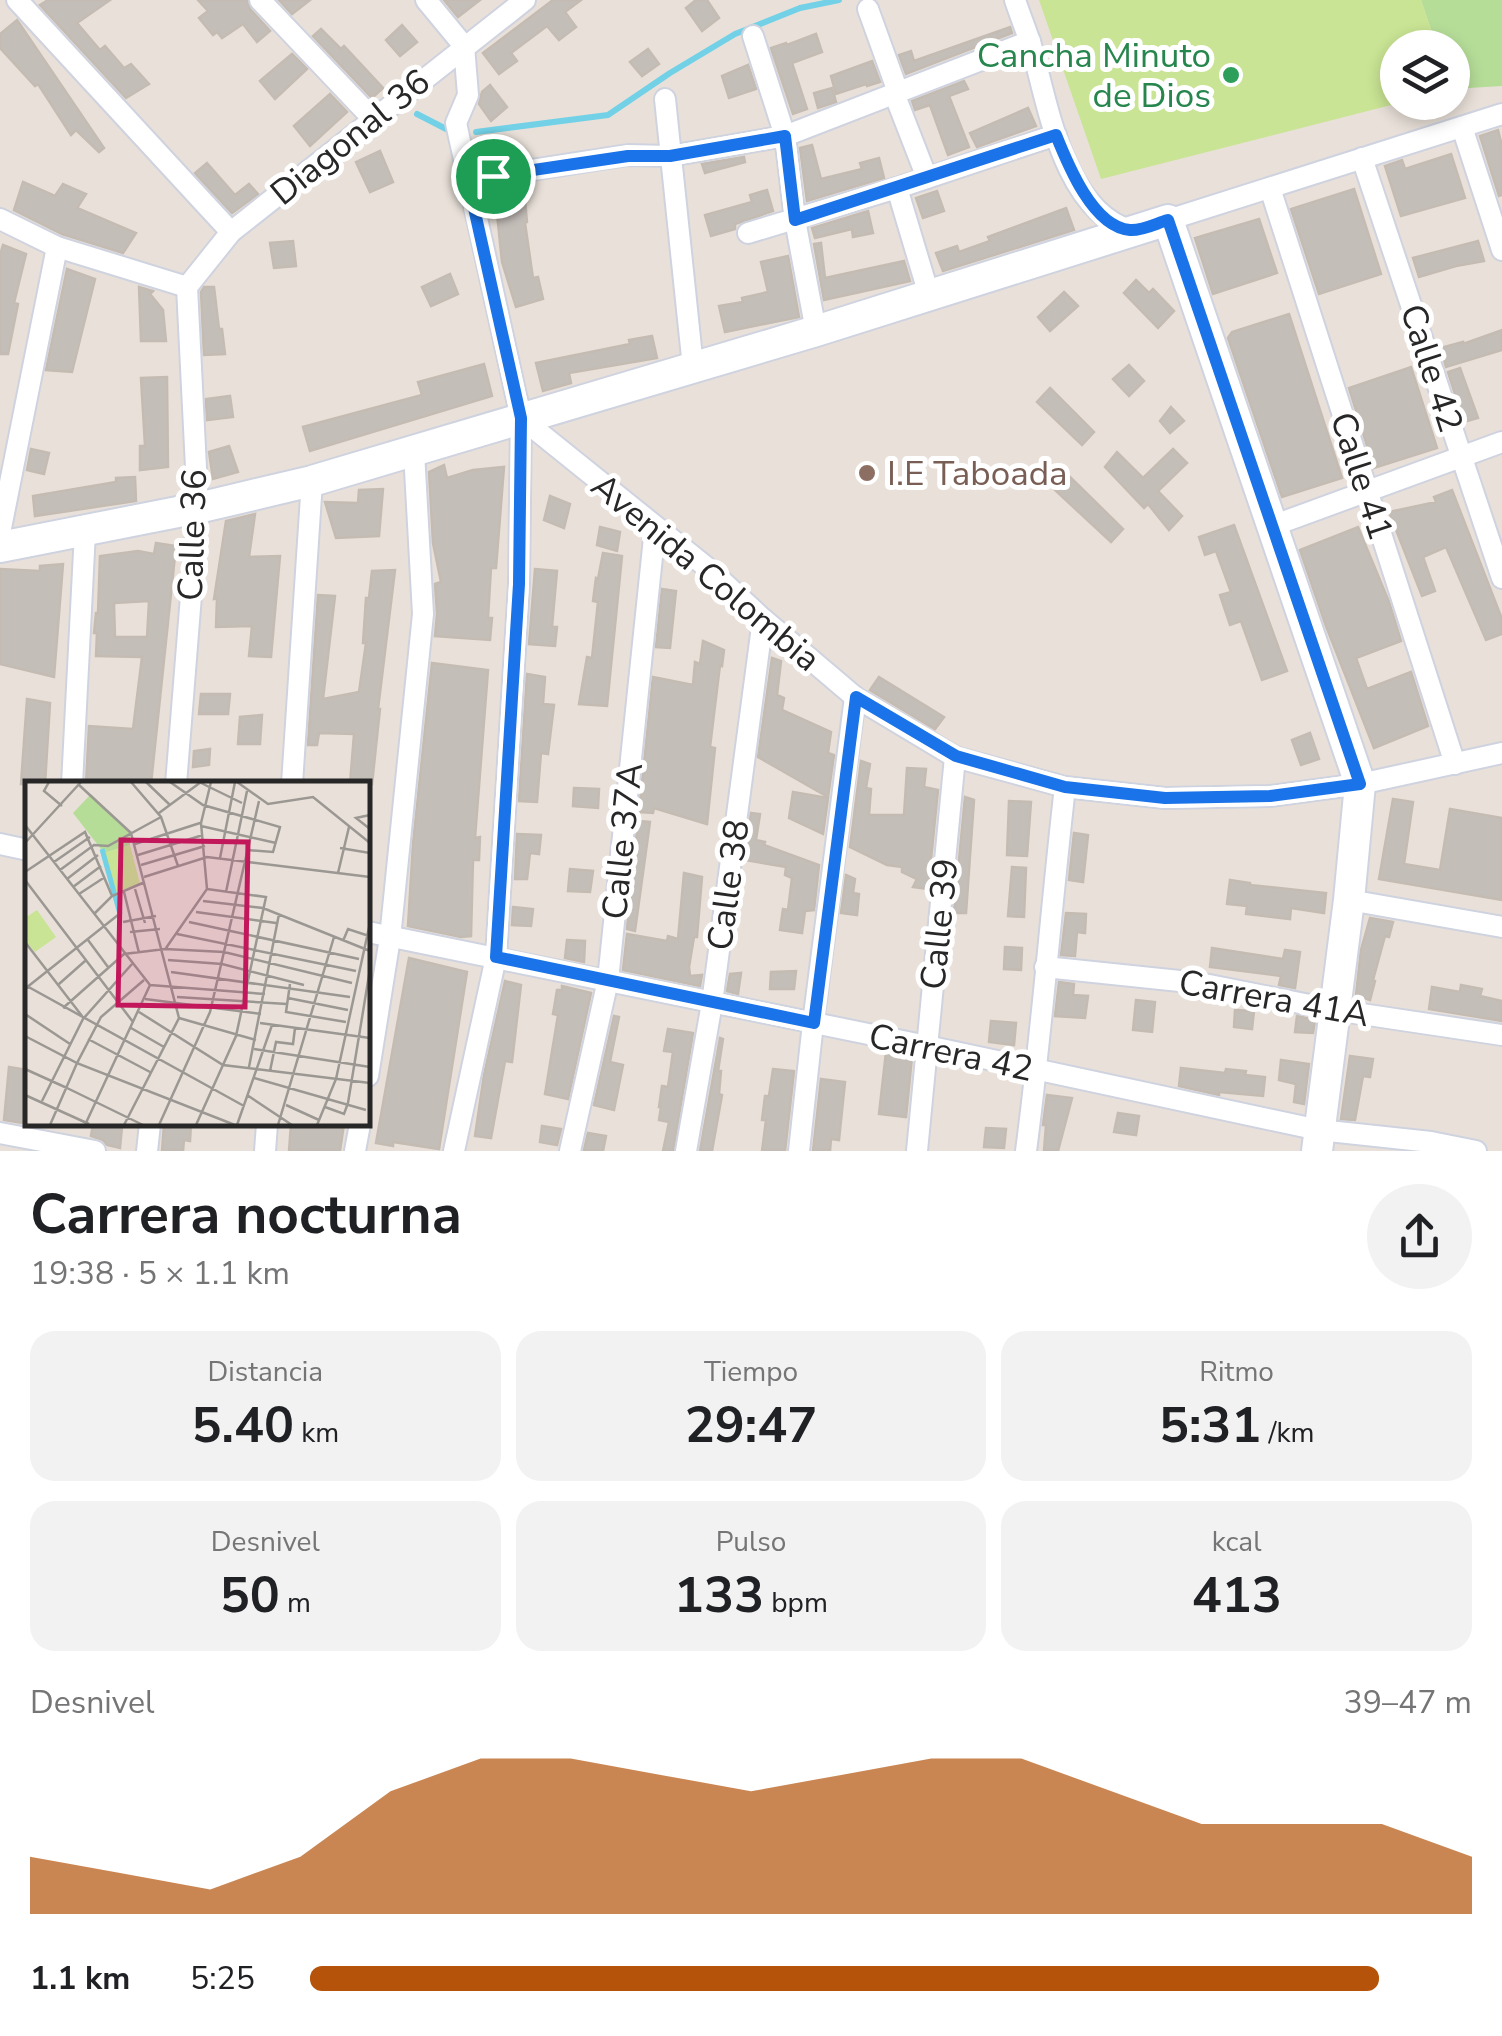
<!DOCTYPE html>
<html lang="es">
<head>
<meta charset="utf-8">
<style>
	:root { --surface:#fff; --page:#f2f2f2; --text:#202124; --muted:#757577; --accent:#b45309 }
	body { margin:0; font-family:"Nunito Sans",sans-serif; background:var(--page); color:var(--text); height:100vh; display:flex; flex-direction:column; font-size:38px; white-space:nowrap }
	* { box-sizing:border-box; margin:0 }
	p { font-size:32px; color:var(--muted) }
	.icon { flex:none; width:55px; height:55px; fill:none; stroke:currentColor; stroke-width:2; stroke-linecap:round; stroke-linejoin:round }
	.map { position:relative; height:1151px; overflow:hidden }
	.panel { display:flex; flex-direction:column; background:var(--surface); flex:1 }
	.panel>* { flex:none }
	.buttons { position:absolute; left:1380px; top:30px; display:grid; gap:20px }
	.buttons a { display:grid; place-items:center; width:90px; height:90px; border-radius:50%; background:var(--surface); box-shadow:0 5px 15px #0003; font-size:50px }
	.pin { position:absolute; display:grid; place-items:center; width:85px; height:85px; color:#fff; margin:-42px; border:5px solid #fff; border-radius:50%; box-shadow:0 2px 10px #0007 }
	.round { display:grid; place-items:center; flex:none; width:105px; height:105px; border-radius:52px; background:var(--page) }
	.summary { display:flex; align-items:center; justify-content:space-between; height:170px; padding:0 30px }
	h1 { font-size:55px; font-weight:700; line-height:75px }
	.stats { display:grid; grid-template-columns:repeat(3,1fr); gap:15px; height:170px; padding:10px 30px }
	.stats div { display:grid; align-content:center; border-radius:25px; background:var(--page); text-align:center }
	.stats b { font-size:50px; font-weight:700 }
	.stats small { font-size:28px; font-weight:400 }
	.stats p { font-size:28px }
	.chart { height:280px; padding:20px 30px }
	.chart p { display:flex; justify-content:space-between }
	.chart svg { width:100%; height:180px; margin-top:10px; fill:var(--accent); opacity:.7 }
	ul { padding:0 30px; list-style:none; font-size:32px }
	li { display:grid; grid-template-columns:160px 120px 1fr; align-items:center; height:75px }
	li i { height:25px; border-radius:12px; background:var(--accent) }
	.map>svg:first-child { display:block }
</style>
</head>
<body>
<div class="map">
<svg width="1502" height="1151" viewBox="0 0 1502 1151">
	<rect width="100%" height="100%" fill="#e9e1d9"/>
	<path fill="#b6dd98" d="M1421,0H1502V86L1453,89L1452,48L1437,47Z"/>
	<path fill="#c9e494" d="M1039,0H1421L1437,47L1398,48L1399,103L1101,179Z"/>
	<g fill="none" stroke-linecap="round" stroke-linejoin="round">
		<g stroke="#72d1e6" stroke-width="6">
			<path d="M417,114L452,132"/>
			<path d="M476,132L608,115L670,73L735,34L800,8L839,0"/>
		</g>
	</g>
	<g fill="#c4beb9" stroke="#c4bcb3" stroke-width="2.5" fill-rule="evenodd">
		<path d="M48,0H110L77,23L100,50L105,46L124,68L131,64L149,84L126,98L40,5Z"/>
		<path d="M198,0H247L250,9L270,31L257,42L243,24L222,38L217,32L213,35L199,18L208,11Z"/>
		<path d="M279,0H310L292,14Z"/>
		<path d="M444,0H480L458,17Z"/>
		<path d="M553,0H581L565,12L576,27L559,40L547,26L511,53L517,61L499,74L483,53Z"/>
		<path d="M696,0H707L719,18L702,31L686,8Z"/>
		<path d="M17,20L104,148L99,152L76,130L71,135L38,84L35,86L0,48V34Z"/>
		<path d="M402,25L417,42L400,56L386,40Z"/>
		<path d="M1010,27L1012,33L906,74L899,55L911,51L914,61Z"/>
		<path d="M321,29L341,49L344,46L383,88L372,98L313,36Z"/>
		<path d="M816,34L822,52L792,63L807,109L793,114L771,48L786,43L787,45Z"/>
		<path d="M648,49L659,64L642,76L630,62Z"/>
		<path d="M292,54L307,69L275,99L260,81Z"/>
		<path d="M872,61L880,82L867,86L866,84L836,94L831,76Z"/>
		<path d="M748,65L756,89L729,98L722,76Z"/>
		<path d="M964,81L968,89L949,96L969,147L948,155L930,105L915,110L912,101Z"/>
		<path d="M490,85L507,107L491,121L479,104L482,92Z"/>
		<path d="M832,88L836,102L818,108L814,93Z"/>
		<path d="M330,94L347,112L310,146L294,126Z"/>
		<path d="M1028,108L1036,126L977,147L970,133Z"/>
		<path d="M1498,130L1502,146V195L1499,196L1480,136Z"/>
		<path d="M812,145L821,179L862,169L860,163L879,158L884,178L807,201L800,148Z"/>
		<path d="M380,151L393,182L370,192L356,162Z"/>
		<path d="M1451,154L1465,198L1401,216L1385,166L1402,160L1405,169Z"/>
		<path d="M744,157L745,162L705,173L702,164Z"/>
		<path d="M207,163L235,195L249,184L258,194L232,213L195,173Z"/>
		<path d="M23,182L55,196L63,184L86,194L77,208L136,233L123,253L62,234L14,210Z"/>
		<path d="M1354,189L1381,274L1319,294L1291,209Z"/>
		<path d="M767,190L773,211L735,224V229L711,236L705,215L752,202L750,195Z"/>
		<path d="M937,191L944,211L923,218L916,198Z"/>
		<path d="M525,200L527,222L525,223L533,278L538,277L543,299L516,307L502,262L496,204Z"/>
		<path d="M1066,208L1074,230L943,271L936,253L957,246L959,252L990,241L988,237Z"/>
		<path d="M868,211L873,233L853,237L852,229L815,238L812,228Z"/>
		<path d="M1259,219L1277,273L1213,294L1195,238Z"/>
		<path d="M293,241L296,266L274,268L270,243Z"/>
		<path d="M1478,241L1484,261L1456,266L1419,277L1413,258Z"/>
		<path d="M821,243L825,278L904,261L910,281L824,300L814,244Z"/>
		<path d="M3,245L26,254L14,303L18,304L8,354H0V255Z"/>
		<path d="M788,256L799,317L725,332L719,306L743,302L742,298L768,292L761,262Z"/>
		<path d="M67,269L95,279L72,372L46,370Z"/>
		<path d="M450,274L458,294L431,306L422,287Z"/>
		<path d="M1136,280L1149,293L1153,289L1174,311L1158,328L1124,293Z"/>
		<path d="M139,287L153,291L150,294L163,310L166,341H141Z"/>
		<path d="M204,287H214L219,329H222L225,354L204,355L201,292Z"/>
		<path d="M1064,292L1078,306L1050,331L1038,317Z"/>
		<path d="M1289,314L1342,478L1282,497L1228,338L1232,332Z"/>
		<path d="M1502,330V350L1446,367L1441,348L1463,342V344Z"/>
		<path d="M652,336L657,358L569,373L571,383L543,391L536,363L630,344L629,340Z"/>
		<path d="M484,364L492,396L310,451L303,427L422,395L418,382Z"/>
		<path d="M1129,365L1144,381L1129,396L1113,379Z"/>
		<path d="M1411,367L1437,448L1374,468L1349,388Z"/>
		<path d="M1460,368L1478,418L1464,422L1448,372Z"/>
		<path d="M167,377L168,467L140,470V446H145L141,378Z"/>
		<path d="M1050,388L1094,432L1082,445L1037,402Z"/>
		<path d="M230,396L233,417L207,420L206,399Z"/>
		<path d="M1171,407L1184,421L1170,433L1160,421Z"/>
		<path d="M229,446L238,472L213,479L209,452Z"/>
		<path d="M31,449L49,453L44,474L27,470Z"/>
		<path d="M1173,449L1187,463L1158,491L1182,516L1169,530L1148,504L1144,508L1105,467L1117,452L1143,478Z"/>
		<path d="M444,465L447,478L473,470L504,467L496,568H491L488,618H492L490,640L435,636L437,614L435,584L441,582L433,543L429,472Z"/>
		<path d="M1069,476L1123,529L1111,542L1055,490Z"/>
		<path d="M135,477L136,501L35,516L33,496L116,482V478Z"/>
		<path d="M383,489L379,536L336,538L325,502L358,503L359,490Z"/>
		<path d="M1452,490L1502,619V634L1486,640L1446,547L1423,557L1435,591L1422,596L1389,512L1436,502L1434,497Z"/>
		<path d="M550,496L570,504L564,528L544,520Z"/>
		<path d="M255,514L249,557L280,556L271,657L249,656L252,626L216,627L217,598L214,599L226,521Z"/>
		<path d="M1234,525L1287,671L1262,680L1241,621L1230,625L1220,595L1231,592L1216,551L1205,555L1199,537Z"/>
		<path d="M600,527L620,532L617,551L597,545Z"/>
		<path d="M1358,527L1389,602L1401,641L1356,658L1367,689L1411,672L1428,726L1374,748L1326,626L1300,550Z"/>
		<path d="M156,543L176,546L151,784H86L89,726L133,729L142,657L96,656L97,633H94L96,613H98L100,556L138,551L154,554ZM149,601L147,637H115L114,603Z"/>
		<path d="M603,553L622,556L607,706L579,704L587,657L592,658L598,602L593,601L596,578L598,579Z"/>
		<path d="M63,564L54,677L0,664V569L40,571V566Z"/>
		<path d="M535,569L557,571L552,627H557L555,646L529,644Z"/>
		<path d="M395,570L378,709H380L372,784H350L354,734L319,733L317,745H308L318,595L335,596L323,699L359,692L366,643H363L366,598H369L372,571Z"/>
		<path d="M662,589L676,591L670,648L656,647Z"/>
		<path d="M703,641L724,650L722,666L720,665L710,747L715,748L707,824L654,808L653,813L639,812L653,677L693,685L695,662L700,664Z"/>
		<path d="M772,658L781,661L777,695L784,698L782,710L831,732L828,753L834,755L828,797L758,757Z"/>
		<path d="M432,663L488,670L475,838L480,837L479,860H473L471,936L461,937L408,926L413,844Z"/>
		<path d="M527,674L545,677L543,704L554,705L548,754L541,753L537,802L519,801Z"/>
		<path d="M879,677L944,717L935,729L870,690Z"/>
		<path d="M201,694H230L228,714H199Z"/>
		<path d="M27,699L50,703L45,784H21Z"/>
		<path d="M262,715L260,744H238L240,717Z"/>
		<path d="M1310,733L1319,759L1301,765L1292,740Z"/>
		<path d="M210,749L209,765L193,767L194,751Z"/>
		<path d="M861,761L870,764L866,788L871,789L869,815H904L907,768L926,769L924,787L938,790L928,889L913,887L917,879L902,872V867L887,865L850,847Z"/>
		<path d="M574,788L599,789L598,808L573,806Z"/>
		<path d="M793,792L828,798L823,834L789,818Z"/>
		<path d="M965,797L974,800L966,913H954Z"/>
		<path d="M1393,799L1413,802L1404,864L1440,870L1450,809L1502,818V900L1379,879Z"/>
		<path d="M1009,801L1031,802L1027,856L1007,855Z"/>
		<path d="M751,813L760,814L756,840L765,842L764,845L819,865L814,910L805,911L802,933L780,930L783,909L788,910L792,878L785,875L786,867L745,860Z"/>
		<path d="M638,821L650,822L635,931L627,929Z"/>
		<path d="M1074,833L1088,835L1083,882L1069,880Z"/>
		<path d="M517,834L541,835L539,854L530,853L527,879H515Z"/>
		<path d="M1012,867L1026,868L1024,917L1008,916Z"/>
		<path d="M570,869L593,871L590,892L568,891Z"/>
		<path d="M684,873L702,877L697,937H694L689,967L690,976L702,975L700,986L623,970L627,934L667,941L668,936L678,939Z"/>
		<path d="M846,875L855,879L853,893L859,894L857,915L841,913Z"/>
		<path d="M1230,880L1250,883V885L1326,893L1324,913L1291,908L1290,919L1246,914L1247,906L1227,904Z"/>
		<path d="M513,907L533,909L531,926L512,925Z"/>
		<path d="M1066,913L1086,914L1085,933L1077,932L1075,956L1061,955Z"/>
		<path d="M1370,918L1393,922L1389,937L1385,936L1373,980L1375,981L1370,1000L1356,995L1361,950Z"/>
		<path d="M567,940L585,941L584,962L565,958Z"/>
		<path d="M1005,947L1022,948L1021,970L1004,969Z"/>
		<path d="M1212,948L1283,959L1285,950L1300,952L1295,988L1279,985L1281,976L1210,967Z"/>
		<path d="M409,958L467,972L439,1149L393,1142V1146L376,1143Z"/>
		<path d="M796,971L794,989H770L771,972Z"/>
		<path d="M741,973L738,994L727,991L730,974Z"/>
		<path d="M505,981L521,985L512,1062L505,1061L491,1138L475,1136L484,1075Z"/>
		<path d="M1059,982L1074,984L1073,995L1088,996L1085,1018L1055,1016Z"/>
		<path d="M1461,985L1482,989L1480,996L1502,1001V1021L1429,1009L1432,987L1460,992Z"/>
		<path d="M562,986L591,993L568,1099L545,1094L558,1015L553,1014L557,990H562Z"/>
		<path d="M1136,1000L1155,1002L1152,1032L1133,1030Z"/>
		<path d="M1235,1010L1254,1011L1252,1029L1234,1027Z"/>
		<path d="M614,1016L619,1017L610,1062L623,1065L614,1110L594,1105Z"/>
		<path d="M1297,1016L1315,1020L1313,1033L1295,1032Z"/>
		<path d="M991,1021L1016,1023L1014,1045L989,1042Z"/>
		<path d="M668,1029L693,1033L673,1151H663L669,1122L659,1120L661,1107H659L662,1086L668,1087L673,1052L664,1051Z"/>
		<path d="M720,1038L723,1039L718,1071H721L719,1094L722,1095L712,1151H700Z"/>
		<path d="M886,1052L912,1057L906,1117L879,1114Z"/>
		<path d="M1350,1056L1373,1059L1370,1077L1363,1076L1355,1120L1341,1119Z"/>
		<path d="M1281,1060L1309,1064L1304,1104L1294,1102L1296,1084L1279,1080Z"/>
		<path d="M9,1067L28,1070L29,1124L4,1120Z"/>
		<path d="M1181,1068L1225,1073L1226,1069L1246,1071L1245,1075L1265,1077L1263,1096L1219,1092V1095L1179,1086Z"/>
		<path d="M773,1069L794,1071L785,1151H762L766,1120H762L765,1096H769Z"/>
		<path d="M821,1079L845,1082L839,1140L831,1139L830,1151H813Z"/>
		<path d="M1047,1095L1072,1098L1058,1151H1044L1046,1125H1043Z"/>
		<path d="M1118,1113L1139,1116L1136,1135L1114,1132Z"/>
		<path d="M93,1124H108L122,1127L120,1148L107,1145L103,1140L91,1136Z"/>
		<path d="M164,1124H191L190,1141L184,1140L183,1151H162Z"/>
		<path d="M291,1124H344L340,1151H289Z"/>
		<path d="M542,1126L561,1129L557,1145L540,1142Z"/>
		<path d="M986,1128L1006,1129L1004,1148L984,1147Z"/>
		<path d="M588,1133L606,1136L603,1151L584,1150Z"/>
	</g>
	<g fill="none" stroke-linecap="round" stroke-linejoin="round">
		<g stroke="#cfd3df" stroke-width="24">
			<g id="street">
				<path d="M17,0L231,232"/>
				<path d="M260,0L373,119"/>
				<path d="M426,0L464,46L468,95L456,123L521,418L519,584L496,957L454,1151"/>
				<path d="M1015,0C1020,15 1026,30 1031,45C1048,104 1063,212 1133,231"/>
				<path d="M868,9L898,92"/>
				<path d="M753,36L785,136L795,220L816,331"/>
				<path d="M894,93L927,178"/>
				<path d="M665,99L693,367"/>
				<path d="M1462,127L1502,250"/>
				<path d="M1362,158L1502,578"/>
				<path d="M897,188L929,295"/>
				<path d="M1270,188L1455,764"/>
				<path d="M475,203L478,186L493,176L628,155L670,156L785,136L1030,41"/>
				<path d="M0,219L57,247L187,287"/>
				<path d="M1168,220L1502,114"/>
				<path d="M748,233L897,188L1056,135"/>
				<path d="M187,287L231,232L525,0"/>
				<path d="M521,418L710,570L763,619L855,697L955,757L1065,787L1165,798L1270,796L1360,784L1502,753"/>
				<path d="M1272,526L1502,442"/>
				<path d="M0,533L57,247"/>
				<path d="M72,784L85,532"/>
				<path d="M176,784L198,508L187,287"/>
				<path d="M292,784L312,481"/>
				<path d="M0,844L28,850"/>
				<path d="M1349,900L1502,927"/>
				<path d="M368,932L927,1046L1319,1130L1431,1142L1476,1151"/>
				<path d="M1045,967L1199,983L1335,1010L1502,1035"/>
				<path d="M368,1076L390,938L423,614L414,452"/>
				<path d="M0,1133L95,1151"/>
				<path d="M147,1151L150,1124"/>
				<path d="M265,1151L267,1124"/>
				<path d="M355,1151L360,1124"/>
				<path d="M570,1151L608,980L655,528"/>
				<path d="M686,1151L712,1003L763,619"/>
				<path d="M799,1151L813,1023L855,697"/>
				<path d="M917,1151L955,757"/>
				<path d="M1026,1151C1042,1030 1051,908 1065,787"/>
			</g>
		</g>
		<g stroke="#cfd3df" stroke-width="34">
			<path id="secondary" d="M0,547L198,508L312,481L816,331L1168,220L1360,784L1349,900L1317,1151"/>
		</g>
		<use href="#street" stroke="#fff" stroke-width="20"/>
		<use href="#secondary" stroke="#fff" stroke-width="30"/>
	</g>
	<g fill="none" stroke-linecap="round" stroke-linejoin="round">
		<g stroke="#fff" stroke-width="20">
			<path id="route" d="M1056,135C1068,165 1093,227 1130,230C1142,231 1157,223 1168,220L1360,784L1270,796L1165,798L1065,787L956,756L856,697L814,1023L496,957L519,584L521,418L474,208L478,186L493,176L628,156H670L785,136L795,220Z"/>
		</g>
		<use href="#route" stroke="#1a73e8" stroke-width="12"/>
	</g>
	<circle fill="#2e9e5b" stroke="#fff" stroke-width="4" cx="1231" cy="75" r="10"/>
	<circle fill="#8d6e63" stroke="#fff" stroke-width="4" cx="867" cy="473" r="10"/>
	<g text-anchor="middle" stroke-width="10" stroke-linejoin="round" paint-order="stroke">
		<g font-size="35" fill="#27864d" stroke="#fff" text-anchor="end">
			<text x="1211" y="67">Cancha Minuto<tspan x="1211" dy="40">de Dios</tspan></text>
		</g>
		<g font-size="35" fill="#272727" stroke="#fff">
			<text transform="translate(350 137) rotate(-39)" y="12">Diagonal 36</text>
			<text transform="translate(1432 368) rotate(72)" y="12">Calle 42</text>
			<text transform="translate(1362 476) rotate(72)" y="12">Calle 41</text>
			<text transform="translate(192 535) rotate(-88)" y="12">Calle 36</text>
			<text transform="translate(706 572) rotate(40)" y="12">Avenida Colombia</text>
			<text transform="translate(622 841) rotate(-84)" y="12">Calle 37A</text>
			<text transform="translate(728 885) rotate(-82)" y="12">Calle 38</text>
			<text transform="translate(939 924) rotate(-84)" y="12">Calle 39</text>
			<text transform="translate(1274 998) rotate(10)" y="12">Carrera 41A</text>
			<text transform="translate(951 1052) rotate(12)" y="12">Carrera 42</text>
		</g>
		<g font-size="35" fill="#785e54" stroke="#fff" text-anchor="start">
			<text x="887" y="485">I.E Taboada</text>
		</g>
	</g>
	<g transform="translate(25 781)">
		<rect width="345" height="345" fill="#e9e1d9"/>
		<path d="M66,13L105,51V64L79,72L48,32Z" fill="#b6dd98"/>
		<path d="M105,64L115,103L91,111L79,72ZM12,129L31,156L10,171L0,159V137Z" fill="#c9e494"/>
		<path fill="none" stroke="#72d1e6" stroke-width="5" d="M77,68L95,133"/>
		<path fill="none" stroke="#9b9792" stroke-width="2.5" d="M24,1L19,10L37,25M106,1L136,36L153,85M121,1L145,24M145,1L178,24L255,46L248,71L222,69M174,1L217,22M212,1L243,23L288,16L345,62M54,4L106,52M134,32L176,1M345,34L331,37L345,48M0,44L125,204M176,45L251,62M0,62L56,1M110,63L175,42M315,67L345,72M113,74L178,54M195,77L210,1M29,81L65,56M116,84L180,65M35,89L69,64L83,65L136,36M0,91L60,51L87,115M313,92L324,46M119,96L182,76L345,96M42,98L73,74M0,99L108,241M48,106L76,85M110,108L120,142M99,111L114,172M201,111L222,10M54,113L80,96M178,120L238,127L345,170M171,131L251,142M69,133L87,115L120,101M98,141L131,135M164,141L334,178M105,151L135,148M152,153L331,190M63,159L83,186M318,160L323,148L344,155M0,161L57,235M141,167L182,108L176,42L186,1M143,179L197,183L279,204M146,191L325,216M34,203L60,180M265,203L261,231L321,241M0,204L219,325M125,204L240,213M1,207L93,134M152,216L262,223M263,217L323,229M120,218L236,233M38,227L99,173L140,168L199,171L327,202M114,231L198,284L345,302M0,233L45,263M154,237L231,259M235,242L345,257M106,247L139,266M0,255L52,282L76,236L119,199M63,258L125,291M229,268L345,286M224,286L254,133M0,288L42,307M245,290L251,261L268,263L270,247M229,297L341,329M42,307L118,344M0,314L64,343M222,314L267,344M17,320L58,238L107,183M261,324L294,339M300,326L319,333L323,322L345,188M25,344L52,282L210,344M60,344L125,204M99,344L154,237L106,52M134,344L185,231L234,20M171,344L211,255L241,116L182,108M212,344L247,244M253,344L309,156M292,344L311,298L345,142"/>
		<path fill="#c2185b" fill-opacity="0.15" stroke="#c2185b" stroke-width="5" d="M96,59L223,61L220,226L93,224Z"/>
		<rect width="345" height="345" fill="none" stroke="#272727" stroke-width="5"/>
	</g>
</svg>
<div class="buttons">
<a><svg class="icon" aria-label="layers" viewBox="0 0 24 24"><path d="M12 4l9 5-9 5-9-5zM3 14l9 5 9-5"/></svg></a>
</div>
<div class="pin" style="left:493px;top:176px;background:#1e9e55"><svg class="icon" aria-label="arrive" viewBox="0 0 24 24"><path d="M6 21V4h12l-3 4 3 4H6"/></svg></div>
</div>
<section class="panel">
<div class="summary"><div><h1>Carrera nocturna</h1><p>19:38 · 5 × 1.1 km</p></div><a class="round"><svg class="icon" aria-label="share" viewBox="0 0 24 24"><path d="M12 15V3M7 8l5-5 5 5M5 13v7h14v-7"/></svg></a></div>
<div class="stats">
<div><p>Distancia</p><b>5.40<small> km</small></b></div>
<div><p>Tiempo</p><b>29:47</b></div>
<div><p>Ritmo</p><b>5:31<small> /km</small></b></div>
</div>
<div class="stats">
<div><p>Desnivel</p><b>50<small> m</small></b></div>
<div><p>Pulso</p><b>133<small> bpm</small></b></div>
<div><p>kcal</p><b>413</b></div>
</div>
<div class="chart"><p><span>Desnivel</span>39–47 m</p>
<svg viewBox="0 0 160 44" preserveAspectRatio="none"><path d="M0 44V30L10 34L20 38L30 30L40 14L50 6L60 6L70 10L80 14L90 10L100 6L110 6L120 14L130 22L140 22L150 22L160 30V44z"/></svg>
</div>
<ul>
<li><b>1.1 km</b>5:25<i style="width:92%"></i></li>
</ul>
</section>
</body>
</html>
